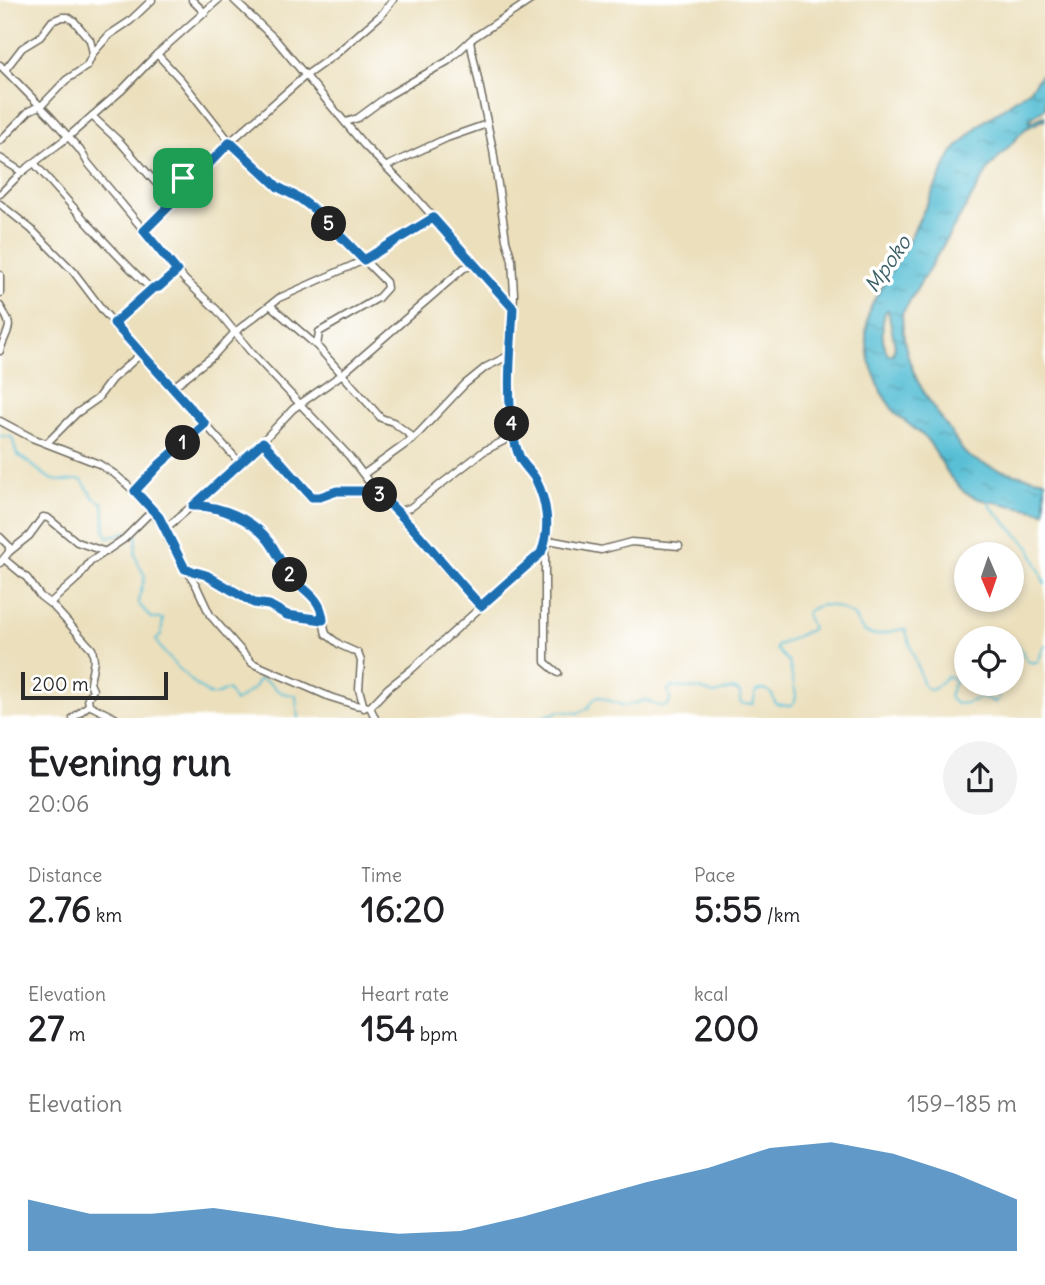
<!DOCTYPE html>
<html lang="en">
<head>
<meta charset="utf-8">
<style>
	:root { --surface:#fff; --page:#f2f2f2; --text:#202124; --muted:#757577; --accent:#1f6fb2 }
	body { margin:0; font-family:Delius,sans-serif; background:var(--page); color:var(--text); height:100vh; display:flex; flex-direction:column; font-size:26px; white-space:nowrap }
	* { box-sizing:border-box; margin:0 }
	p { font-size:23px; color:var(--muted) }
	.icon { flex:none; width:38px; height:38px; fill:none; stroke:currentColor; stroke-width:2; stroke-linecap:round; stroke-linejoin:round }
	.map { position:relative; height:718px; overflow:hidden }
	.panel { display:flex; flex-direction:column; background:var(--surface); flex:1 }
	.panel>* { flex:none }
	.needle { width:46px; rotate:178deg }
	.fabs { position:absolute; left:954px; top:542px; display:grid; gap:14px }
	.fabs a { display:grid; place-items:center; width:70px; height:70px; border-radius:50%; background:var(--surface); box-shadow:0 4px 10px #0003; font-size:35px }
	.scale { position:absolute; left:21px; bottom:18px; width:147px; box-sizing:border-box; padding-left:7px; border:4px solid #2b2b2b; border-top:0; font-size:19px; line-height:24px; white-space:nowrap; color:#2b2b2b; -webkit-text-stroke:5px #fff; paint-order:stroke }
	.pin { position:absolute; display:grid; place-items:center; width:60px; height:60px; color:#fff; margin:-30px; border-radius:14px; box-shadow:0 4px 10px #0006 }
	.km { position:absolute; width:35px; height:35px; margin:-18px; border-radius:50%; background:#222; color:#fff; font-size:19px; line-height:35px; text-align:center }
	.round { display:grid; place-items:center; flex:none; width:74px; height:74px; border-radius:37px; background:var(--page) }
	.head { display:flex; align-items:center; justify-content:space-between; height:119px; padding:0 28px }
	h1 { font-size:38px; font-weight:700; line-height:52px }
	.metrics { display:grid; grid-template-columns:repeat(3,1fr); gap:10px; height:119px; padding:7px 28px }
	.metrics div { display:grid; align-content:center }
	.metrics b { font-size:35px; font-weight:700 }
	.metrics small { font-size:19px; font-weight:400 }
	.metrics p { font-size:19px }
	.chart { height:196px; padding:14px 28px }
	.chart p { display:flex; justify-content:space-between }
	.chart svg { width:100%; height:126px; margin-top:7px; fill:var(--accent); opacity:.7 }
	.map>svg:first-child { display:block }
</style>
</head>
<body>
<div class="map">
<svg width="1045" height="718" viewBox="0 0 1045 718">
	<defs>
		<pattern id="water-ripples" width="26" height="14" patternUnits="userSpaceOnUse" patternTransform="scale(1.75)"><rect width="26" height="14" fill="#58bfd5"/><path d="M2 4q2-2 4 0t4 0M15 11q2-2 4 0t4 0" fill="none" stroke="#499bad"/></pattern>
	</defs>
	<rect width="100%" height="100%" fill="#fff"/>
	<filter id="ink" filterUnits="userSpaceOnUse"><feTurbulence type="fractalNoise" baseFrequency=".0143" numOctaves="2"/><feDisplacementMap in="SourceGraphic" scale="14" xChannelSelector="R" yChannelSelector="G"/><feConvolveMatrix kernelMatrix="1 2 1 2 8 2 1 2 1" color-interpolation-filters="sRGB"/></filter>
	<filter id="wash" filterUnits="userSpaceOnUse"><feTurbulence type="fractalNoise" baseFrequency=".00686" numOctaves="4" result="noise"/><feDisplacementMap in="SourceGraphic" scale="28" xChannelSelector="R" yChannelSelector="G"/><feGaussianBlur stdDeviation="1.57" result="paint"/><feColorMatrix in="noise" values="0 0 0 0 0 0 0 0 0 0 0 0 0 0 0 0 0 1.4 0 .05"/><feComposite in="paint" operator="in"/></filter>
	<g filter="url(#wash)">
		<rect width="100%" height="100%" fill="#ebdfbc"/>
		<path fill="url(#water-ripples)" stroke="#427580" stroke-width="2" fill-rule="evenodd" d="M1045,70V108L1030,119L1029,123L1044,116L1045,119L1025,129L989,168L902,314C902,362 921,391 948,428C953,436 960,449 967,455C985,468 1023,477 1045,480V512L979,499L965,493L951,478L927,439L895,413L881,392L869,360L866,335L868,315L873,302L911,236L952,153L979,125L1029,90ZM888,310L895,346L893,354L888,355C881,341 881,327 885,312Z"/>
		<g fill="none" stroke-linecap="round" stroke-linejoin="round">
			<g stroke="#58bfd5" stroke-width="2">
				<path d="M0,436L12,437L17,455C30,461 43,477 54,480C63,483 73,479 82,480L94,498L103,503L105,532L108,537L129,531"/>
				<path d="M988,500L990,506L1030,548L1045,584"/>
				<path d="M134,533L137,536L135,553L138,563L145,576L138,603L151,618L163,619L161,635L156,640C160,651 200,692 212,695C219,696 221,691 228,690L235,702L254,688L259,679C278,683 270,694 296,695L298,718"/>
				<path d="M1002,639H1007"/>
				<path d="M1012,641L1017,643L1027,661L1034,663L1038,661L1045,645"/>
				<path d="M540,718L560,711L578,713L588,708L595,698L600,697L624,706L646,700C653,704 660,709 669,704L670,699L668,690L672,687L700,689L714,694C725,692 731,685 740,693V702L743,704H753L756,691L765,689L771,693L776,704L791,706L795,701L796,695L789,662L776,649L777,646L812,629L806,613C821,599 838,606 854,616C868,648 884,630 905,629L924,686L929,690L934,689L946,677H951L955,682L949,695L951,700L957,704L967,703L982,697L995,702L999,699V693L993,684"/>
			</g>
		</g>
	</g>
	<g filter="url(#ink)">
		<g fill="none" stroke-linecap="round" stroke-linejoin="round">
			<g stroke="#6e6a5e" stroke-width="9">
				<g id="minor">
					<path d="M192,0L205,13"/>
					<path d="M234,0L275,39L364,145L412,193L513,308"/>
					<path d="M157,54L182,81L230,142L278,187L299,198L315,210L386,282L387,288L378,298L319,332L317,346"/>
					<path d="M0,65L50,116L80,150L88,163L185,280L217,310L250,351L349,456L375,490L399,511L403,520L414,529L438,559L481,606"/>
					<path d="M5,70L22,48L40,37L52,21L62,17H68L74,21L90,40L93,53"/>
					<path d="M92,116L120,142L156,183L167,185L205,168L230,142L305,76L337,53L381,15L393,0"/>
					<path d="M346,122L358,118L389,95L448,61L473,38L531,0"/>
					<path d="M0,141L29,111L43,104L66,80L87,66L93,53L109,35L130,21L152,0"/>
					<path d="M0,158L22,172"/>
					<path d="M34,163C71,205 108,247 148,286L153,288L159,287L178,271"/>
					<path d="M387,166L447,138L487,124"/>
					<path d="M0,194L22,172L68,137L122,90L157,54L218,0"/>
					<path d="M0,204L31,229L73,271L104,312L241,464"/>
					<path d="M144,231L180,195L184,184L183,178"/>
					<path d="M0,275V293"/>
					<path d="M0,306C16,331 7,326 0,351"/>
					<path d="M271,306L317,346L381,418L393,422L414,438"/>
					<path d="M114,323L153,288"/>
					<path d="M172,388L214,355L235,332L279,298L362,261L433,218"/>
					<path d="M0,421L32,438L99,464L116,475L143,499L165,529L168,539L196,585L210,615L252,663L330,697L355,705L370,707"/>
					<path d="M263,441L312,497H320L337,491L375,490"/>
					<path d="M47,443L77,413L97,399L112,379L141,354"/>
					<path d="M364,474L414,438L465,384L486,367L510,355"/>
					<path d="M135,491L160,464L205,424"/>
					<path d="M193,506C220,505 251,519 269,540C277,550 280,563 288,573C297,583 311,591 318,603C324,612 323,624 326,634L340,645L358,653L361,661L359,689L364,708"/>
					<path d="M399,511L410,508L484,451L513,436"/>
					<path d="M165,529L241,464L293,409L341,375L464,268L476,265"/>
					<path d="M0,537L9,546V552L0,563"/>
					<path d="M9,552L29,536L43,517L48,518L77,542L106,552"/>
					<path d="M4,559L27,578L40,596L53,606L92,649L94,660L90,683L93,690L88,698L89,705L73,718"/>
					<path d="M185,569L207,575L254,602L269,605L287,615L323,620"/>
					<path d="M50,603L79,577L90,562L124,539L153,510"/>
					<path d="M558,673L545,662V544L554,541L601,550L631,542L679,546"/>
					<path d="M89,705L115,718"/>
					<path d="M370,707L388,688L412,669L541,553L545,544L547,511L536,479L520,458L513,436L510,409V360L514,294L512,260L506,240L493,150L470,41"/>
					<path d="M370,707L375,718"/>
				</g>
			</g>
			<use href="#minor" stroke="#fff" stroke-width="6"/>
		</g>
	</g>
	<g fill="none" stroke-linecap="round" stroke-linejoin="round" filter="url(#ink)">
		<g stroke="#fff" stroke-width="14">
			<path id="route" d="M230,142L278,187L299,198L315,210L364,260L433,218L513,308C511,349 506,391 513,432C514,440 517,451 520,458C524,466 532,472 536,480C547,502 551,529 541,553L481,606C445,568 414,524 375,491H337L320,497H312L263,442L193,506C220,505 252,519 269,541C278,553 282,567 292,578C306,592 321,598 323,620L287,615L269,605L254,603L206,575L185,569L159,517L135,491L160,464L205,424L114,323L153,288L159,287L177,271L144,231L180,195L184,184L183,178L205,168Z"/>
		</g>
		<use href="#route" stroke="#1f6fb2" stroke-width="9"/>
	</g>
	<g text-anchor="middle" stroke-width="7" stroke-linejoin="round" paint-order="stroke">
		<g font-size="21" font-style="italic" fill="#3b5f66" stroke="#fff">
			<text transform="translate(888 264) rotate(-55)" y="7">Mpoko</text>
		</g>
	</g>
</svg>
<div class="fabs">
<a><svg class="needle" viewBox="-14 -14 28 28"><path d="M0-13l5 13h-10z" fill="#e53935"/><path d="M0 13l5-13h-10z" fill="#757577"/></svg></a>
<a><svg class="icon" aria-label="locate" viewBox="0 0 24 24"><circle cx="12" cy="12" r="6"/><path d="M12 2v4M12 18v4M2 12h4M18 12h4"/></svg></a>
</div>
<div class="scale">200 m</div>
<div class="pin" style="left:183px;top:178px;background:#1e9e55"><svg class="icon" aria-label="arrive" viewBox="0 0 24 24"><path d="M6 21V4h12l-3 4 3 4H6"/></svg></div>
<b class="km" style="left:183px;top:443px">1</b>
<b class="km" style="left:290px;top:575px">2</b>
<b class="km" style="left:380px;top:495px">3</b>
<b class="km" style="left:512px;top:424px">4</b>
<b class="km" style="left:329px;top:224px">5</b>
</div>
<section class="panel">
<div class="head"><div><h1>Evening run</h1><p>20:06</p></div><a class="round"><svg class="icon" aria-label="share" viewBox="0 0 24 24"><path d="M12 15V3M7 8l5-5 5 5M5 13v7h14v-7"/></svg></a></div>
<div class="metrics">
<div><p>Distance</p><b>2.76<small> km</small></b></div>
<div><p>Time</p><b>16:20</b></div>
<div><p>Pace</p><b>5:55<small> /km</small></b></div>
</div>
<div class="metrics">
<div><p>Elevation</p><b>27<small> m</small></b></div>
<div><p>Heart rate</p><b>154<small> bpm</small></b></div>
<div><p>kcal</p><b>200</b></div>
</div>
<div class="chart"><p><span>Elevation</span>159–185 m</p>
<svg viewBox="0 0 160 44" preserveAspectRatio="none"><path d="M0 44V26L10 31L20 31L30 29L40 32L50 36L60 38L70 37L80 32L90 26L100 20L110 15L120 8L130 6L140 10L150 17L160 26V44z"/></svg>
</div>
</section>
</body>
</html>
